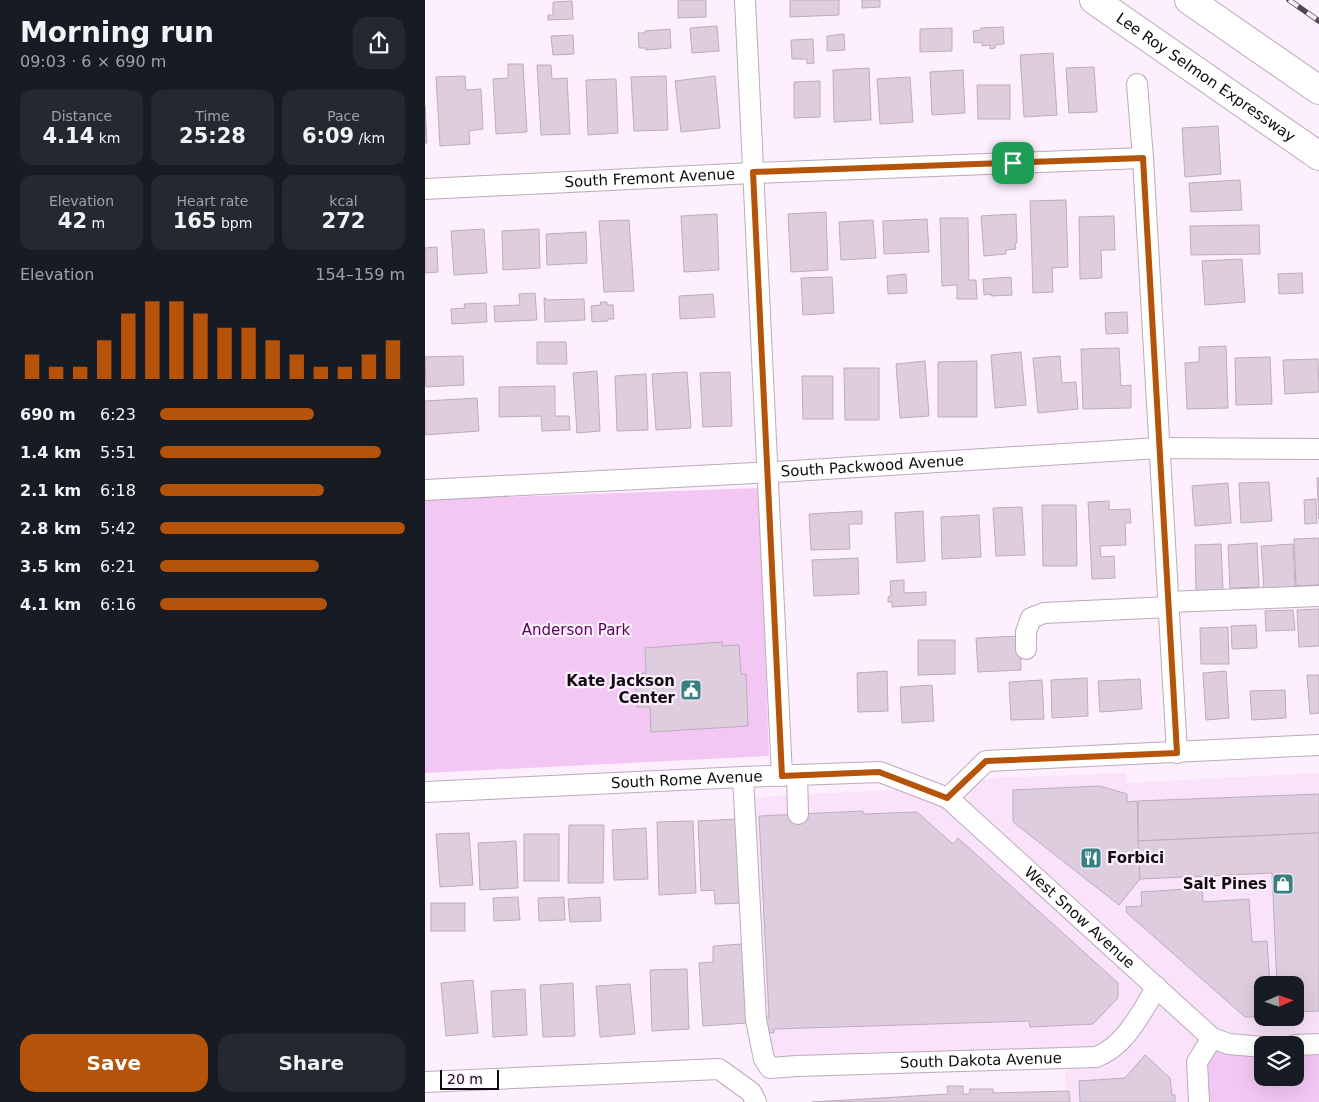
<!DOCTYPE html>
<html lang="en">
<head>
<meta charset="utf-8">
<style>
	:root { --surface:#171b24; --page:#242831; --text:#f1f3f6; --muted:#9ea1a6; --accent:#b45309 }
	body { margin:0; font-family:"DejaVu Sans",sans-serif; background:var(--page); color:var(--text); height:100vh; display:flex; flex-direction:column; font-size:19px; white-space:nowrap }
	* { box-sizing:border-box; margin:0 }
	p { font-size:16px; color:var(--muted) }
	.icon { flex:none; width:28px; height:28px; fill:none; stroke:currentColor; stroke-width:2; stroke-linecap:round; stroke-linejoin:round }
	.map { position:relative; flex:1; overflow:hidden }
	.drawer { display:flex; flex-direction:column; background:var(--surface); width:425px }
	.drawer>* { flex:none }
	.needle { width:32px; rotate:87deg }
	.controls { position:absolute; left:829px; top:976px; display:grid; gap:10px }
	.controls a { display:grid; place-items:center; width:50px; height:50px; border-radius:10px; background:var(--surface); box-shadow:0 5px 20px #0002; font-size:25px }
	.scale { position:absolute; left:15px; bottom:12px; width:59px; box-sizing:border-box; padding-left:5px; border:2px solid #110b11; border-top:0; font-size:14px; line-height:18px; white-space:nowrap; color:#110b11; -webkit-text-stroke:4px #fdeffd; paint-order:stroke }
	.pin { position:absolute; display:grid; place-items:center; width:42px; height:42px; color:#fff; margin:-21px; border-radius:10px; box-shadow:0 2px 8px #0006 }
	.round { display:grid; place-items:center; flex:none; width:52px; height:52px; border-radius:15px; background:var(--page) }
	.head { display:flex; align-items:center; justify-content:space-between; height:85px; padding:0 20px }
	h1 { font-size:28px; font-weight:800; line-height:38px }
	.figures { display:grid; grid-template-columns:repeat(3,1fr); gap:8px; height:85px; padding:5px 20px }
	.figures div { display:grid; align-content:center; border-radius:12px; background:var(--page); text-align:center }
	.figures b { font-size:21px; font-weight:800 }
	.figures small { font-size:14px; font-weight:400 }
	.figures p { font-size:14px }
	.chart { height:140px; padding:10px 20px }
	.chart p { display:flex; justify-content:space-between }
	.chart svg { width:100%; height:90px; margin-top:5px; stroke:var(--accent); stroke-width:6 }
	.action { display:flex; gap:10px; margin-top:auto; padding:10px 20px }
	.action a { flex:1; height:58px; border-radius:15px; background:var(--accent); color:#fff; font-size:20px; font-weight:800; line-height:58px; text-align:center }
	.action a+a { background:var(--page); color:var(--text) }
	ul { padding:0 20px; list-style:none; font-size:16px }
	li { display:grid; grid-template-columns:80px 60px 1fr; align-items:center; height:38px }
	li i { height:12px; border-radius:6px; background:var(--accent) }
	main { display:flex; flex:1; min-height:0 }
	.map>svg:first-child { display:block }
</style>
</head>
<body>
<main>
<section class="drawer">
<div class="head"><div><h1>Morning run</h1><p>09:03 · 6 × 690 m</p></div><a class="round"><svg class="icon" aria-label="share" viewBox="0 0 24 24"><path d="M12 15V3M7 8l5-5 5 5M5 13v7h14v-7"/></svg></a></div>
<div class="figures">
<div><p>Distance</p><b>4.14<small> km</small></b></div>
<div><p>Time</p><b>25:28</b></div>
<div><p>Pace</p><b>6:09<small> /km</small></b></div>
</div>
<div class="figures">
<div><p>Elevation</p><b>42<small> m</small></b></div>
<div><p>Heart rate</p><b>165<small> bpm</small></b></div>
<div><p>kcal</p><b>272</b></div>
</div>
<div class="chart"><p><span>Elevation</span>154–159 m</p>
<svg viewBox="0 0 160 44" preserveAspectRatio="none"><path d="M5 44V32M15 44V38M25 44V38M35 44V25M45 44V12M55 44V6M65 44V6M75 44V12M85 44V19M95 44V19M105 44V25M115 44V32M125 44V38M135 44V38M145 44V32M155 44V25"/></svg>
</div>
<ul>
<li><b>690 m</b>6:23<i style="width:63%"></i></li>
<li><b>1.4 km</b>5:51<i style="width:90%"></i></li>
<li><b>2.1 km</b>6:18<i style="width:67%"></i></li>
<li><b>2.8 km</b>5:42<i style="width:100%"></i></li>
<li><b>3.5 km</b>6:21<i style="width:65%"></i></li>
<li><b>4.1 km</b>6:16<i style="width:68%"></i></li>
</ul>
<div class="action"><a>Save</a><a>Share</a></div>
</section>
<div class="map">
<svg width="894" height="1102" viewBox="0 0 894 1102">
	<rect width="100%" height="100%" fill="#fdeffd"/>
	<path fill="#f9e2fa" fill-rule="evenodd" d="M701,773L702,783L894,773V1102H641L640,1062L334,1065L320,798L482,789L496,795L548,780L569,778ZM838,985H870V1018H838ZM838,1045H870V1078H838Z"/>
	<g fill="#f3c7f4">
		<path d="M334,488L344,756L0,773V500Z"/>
		<path d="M789,1044L822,1056L837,1057L838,1078H870V1056L894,1054V1102H777L773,1060Z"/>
	</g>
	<g fill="#decdde" stroke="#bcacbc">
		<path d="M253,0H281V17L253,18Z"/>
		<path d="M365,0H414V15L365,17Z"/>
		<path d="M437,0H455V7L437,8Z"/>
		<path d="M147,1L148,19L123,20V15H128V2Z"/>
		<path d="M292,26L294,51L267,53L265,28Z"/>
		<path d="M578,27L579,44L570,45V48L565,49V45L557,46V42L549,43L548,31L556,30V28Z"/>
		<path d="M527,28V51L495,52V29Z"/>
		<path d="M245,29L246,48L221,50V48H214L213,33H220V31Z"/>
		<path d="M419,34L420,50L402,51V36Z"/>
		<path d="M148,35L149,54L128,55L126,36Z"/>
		<path d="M388,39L389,63L382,64V59H367L366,40Z"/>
		<path d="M628,53L632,115L599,117L595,55Z"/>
		<path d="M83,64H98L102,132L71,134L68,79L83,78Z"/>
		<path d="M112,65H126L127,79L142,78L145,134L116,135Z"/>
		<path d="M669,67L672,112L644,113L641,68Z"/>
		<path d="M444,68L446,120L409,122L408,70Z"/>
		<path d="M538,70L540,113L507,115L505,72Z"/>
		<path d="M40,76L41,90L56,89L58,129L44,131L45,144L15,146L11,77Z"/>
		<path d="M241,76L243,130L209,131L206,77Z"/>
		<path d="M290,76L295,128L256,132L250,81Z"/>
		<path d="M485,77L488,122L455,124L452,79Z"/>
		<path d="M191,79L193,133L163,135L161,80Z"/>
		<path d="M395,81V117L369,118V82Z"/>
		<path d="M552,85H585V119H553Z"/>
		<path d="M0,106L2,143H0Z"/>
		<path d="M793,126L796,174L760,177L757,128Z"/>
		<path d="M815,180L817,210L766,212L764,183Z"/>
		<path d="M641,200L643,267L627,268L628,292L608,293L605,201Z"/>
		<path d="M401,212L403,270L366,272L363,214Z"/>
		<path d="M292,214L294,270L259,272L256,216Z"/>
		<path d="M591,214L592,243H590L591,249L581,250V254L559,256L556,216Z"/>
		<path d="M689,216L690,250H676L677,278L655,279L654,217Z"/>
		<path d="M515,218H543L544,280H551L552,299H532V285L517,286Z"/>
		<path d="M502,219L504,252L459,254L458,221Z"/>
		<path d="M204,220L209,291L179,292L174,221Z"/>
		<path d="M448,220L451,258L416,260L414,222Z"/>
		<path d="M834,225L835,254L766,255L765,226Z"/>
		<path d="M59,229L62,273L29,275L26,231Z"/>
		<path d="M114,229L115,268L78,270L77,231Z"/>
		<path d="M161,232L162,263L122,265L121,234Z"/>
		<path d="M12,247L13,272L0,273V248Z"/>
		<path d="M817,259L820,302L780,305L777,261Z"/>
		<path d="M877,273L878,293L854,294L853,274Z"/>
		<path d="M481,274L482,293L463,294L462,276Z"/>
		<path d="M407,277L409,313L378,315L376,278Z"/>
		<path d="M586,277L587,295L566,296V294L559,295L558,279Z"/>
		<path d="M110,293L112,320L70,322L69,306L95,305L94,294Z"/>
		<path d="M288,294L290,317L255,319L254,296Z"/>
		<path d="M119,298H121V300L159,299L160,320L120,322Z"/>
		<path d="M175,302H182V305H188L189,319H183V321L167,322L166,306L176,305Z"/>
		<path d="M61,303L62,322L27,324L26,309L40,308L39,304Z"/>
		<path d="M702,312L703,333L681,334L680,313Z"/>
		<path d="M112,342H141L142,364H112Z"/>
		<path d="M801,346L803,408L762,409L760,363L774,362V347Z"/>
		<path d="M694,348L696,386L706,385V408L658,409L656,349Z"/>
		<path d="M596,352L601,405L570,408L566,355Z"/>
		<path d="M38,356L39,385L1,387L0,357Z"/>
		<path d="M635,356L637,383L651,382L653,409L613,413L608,358Z"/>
		<path d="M845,357L847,404L811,405L810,358Z"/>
		<path d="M893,359L894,392L860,394L858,360Z"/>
		<path d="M500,361L504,416L475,418L471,364Z"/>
		<path d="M552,361V417H513V362Z"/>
		<path d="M419,368H454V420H420Z"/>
		<path d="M172,371L175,431L152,433L148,373Z"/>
		<path d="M262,372L266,428L231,430L227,374Z"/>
		<path d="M305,372L307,426L278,427L275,373Z"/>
		<path d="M221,374L223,430L192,431L190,376Z"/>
		<path d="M377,376H408V419H378Z"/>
		<path d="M130,386V416H144L145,430L117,431L116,416L74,417V387Z"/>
		<path d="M52,398L54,431L0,435V401Z"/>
		<path d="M892,478H894V519Z"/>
		<path d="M844,482L847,521L816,523L814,483Z"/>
		<path d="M803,483L806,523L770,526L767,486Z"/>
		<path d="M891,499L892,523L880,524L879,500Z"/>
		<path d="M684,501V510L705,509L706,523H700L701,545L675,546L676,557L689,556L690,578L667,579L663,502Z"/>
		<path d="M617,505H651L652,566H618Z"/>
		<path d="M597,507L600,555L571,556L568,508Z"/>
		<path d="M437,511V524H424L425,549L386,550L384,514Z"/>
		<path d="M498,511L500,561L472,563L470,513Z"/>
		<path d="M554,515L556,557L517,559L516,517Z"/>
		<path d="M894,538V585L871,586L869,539Z"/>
		<path d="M832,543L834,587L805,588L803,545Z"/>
		<path d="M796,544L798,590L771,591L770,545Z"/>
		<path d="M868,544L870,589L839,590L836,546Z"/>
		<path d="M433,558L434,594L389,596L387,560Z"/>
		<path d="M479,580V593L501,592V605L467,607V602H463V597L466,596L465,581Z"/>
		<path d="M894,609V646L874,647L872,610Z"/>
		<path d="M868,610L870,630L841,631L840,611Z"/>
		<path d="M831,625L832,648L807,649L806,626Z"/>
		<path d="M803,627L804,664H776L775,628Z"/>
		<path d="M595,636L596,670L553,672L551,638Z"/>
		<path d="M493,640H530V674L493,675Z"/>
		<path d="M297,642V646L314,645L316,674H321L323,726L226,732L225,707H212L210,674L221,673L220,648Z"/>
		<path d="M462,671L463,711L433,712L432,673Z"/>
		<path d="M801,671L804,718L781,720L778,673Z"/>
		<path d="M882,675H894V713L885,714Z"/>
		<path d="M662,678L663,716L627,718L626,680Z"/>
		<path d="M715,679L717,709L675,712L673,681Z"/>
		<path d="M617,680L619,719L586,720L584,682Z"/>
		<path d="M507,685L509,721L477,723L475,687Z"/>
		<path d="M860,690L861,718L827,720L825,691Z"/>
		<path d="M675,786L702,794V802L712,801L715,879L694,905L588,822V790Z"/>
		<path d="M894,794V833L713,841V801Z"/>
		<path d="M438,811L439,814L492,812L528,844L533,838L693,983V998L668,1024L605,1027L604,1021L349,1029V1033L339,1032L340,1018L344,1017L334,816Z"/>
		<path d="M312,819L316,903L290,904L289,890L276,891L273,821Z"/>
		<path d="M268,821L271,893L234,895L232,822Z"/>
		<path d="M144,825H179L178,883H143Z"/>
		<path d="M221,828L223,879L189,880L187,830Z"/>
		<path d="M44,833L48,885L15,887L11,834Z"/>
		<path d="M894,833V1011L870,1012V985H852L847,873L715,879L713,841Z"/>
		<rect x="99" y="834" width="35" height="47"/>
		<path d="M91,841L93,888L55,890L53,843Z"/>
		<path d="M777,888L778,902L824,899L827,942L842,941L845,984L830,986L832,1017H820L702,913L701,907L717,906L716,892Z"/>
		<path d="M93,897L95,920L69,921L68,898Z"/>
		<path d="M139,897L140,920L114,921L113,898Z"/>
		<path d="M175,897L176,921L145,922L143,899Z"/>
		<rect x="6" y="903" width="34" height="28"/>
		<path d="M317,944L322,1023L278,1026L274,963L288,962V946Z"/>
		<path d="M262,969L264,1029L227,1031L225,970Z"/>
		<path d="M48,980L53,1033L21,1036L16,983Z"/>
		<path d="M148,983L150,1036L118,1037L115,985Z"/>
		<path d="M205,984L210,1034L175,1037L171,986Z"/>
		<path d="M100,989L102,1035L68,1037L66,991Z"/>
		<path d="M720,1055L745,1078L747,1095H750V1102H655L654,1081L700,1078Z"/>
		<path d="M522,1086H538V1094H544L545,1089H568V1093L644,1091L645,1102H387L523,1094Z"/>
	</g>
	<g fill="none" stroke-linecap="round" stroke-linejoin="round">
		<g stroke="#bab" stroke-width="22">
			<g id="minor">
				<path d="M320,0L357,776"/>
				<path d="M712,84L718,158L752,753"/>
				<path id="s1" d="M0,189L328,173L718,158"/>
				<path id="s2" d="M0,490L368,471L734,448L894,449"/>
				<path d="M743,602L894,596"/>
				<path d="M601,649V632L606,618L619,613L744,607"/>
				<path d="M372,775L373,814"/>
				<path id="s3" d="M318,777L331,1020L339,1059L345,1068L372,1066L671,1057C701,1046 716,1012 732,987"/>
				<path id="s4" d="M0,792L318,777L455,772L523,798L787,1038L804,1044L838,1047"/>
				<path d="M523,798L561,761L894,745"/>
				<path d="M870,1045L894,1044"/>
				<path d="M0,1082L294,1069L326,1092L331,1102"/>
				<path d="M774,1102L772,1062L787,1038"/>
			</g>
		</g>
		<g stroke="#bab" stroke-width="30">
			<g id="highway">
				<path id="s5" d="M669,0L894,156"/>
				<path d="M764,0L894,90"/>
			</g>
		</g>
		<use href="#minor" stroke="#fff" stroke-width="20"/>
		<use href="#highway" stroke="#fff" stroke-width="28"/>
		<g stroke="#514951" stroke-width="5.5">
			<path id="rail" d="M864,0L894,21"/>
		</g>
		<use href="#rail" stroke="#fdeffd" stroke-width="4" stroke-dasharray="11" stroke-linecap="butt"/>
	</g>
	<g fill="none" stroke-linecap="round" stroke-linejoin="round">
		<g stroke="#fff" stroke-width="10">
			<path id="route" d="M718,158L752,753L561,761L522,798L454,772L357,776L328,172Z"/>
		</g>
		<use href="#route" stroke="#b45309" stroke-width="6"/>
	</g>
	<defs>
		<g id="civic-square" transform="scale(1.125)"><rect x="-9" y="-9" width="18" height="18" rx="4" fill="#377f81" stroke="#fdeffd"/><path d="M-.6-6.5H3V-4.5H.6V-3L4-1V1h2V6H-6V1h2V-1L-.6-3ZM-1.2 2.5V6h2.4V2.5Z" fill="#fff"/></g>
		<g id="restaurant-square" transform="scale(1.125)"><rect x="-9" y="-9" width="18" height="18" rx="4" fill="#377f81" stroke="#fdeffd"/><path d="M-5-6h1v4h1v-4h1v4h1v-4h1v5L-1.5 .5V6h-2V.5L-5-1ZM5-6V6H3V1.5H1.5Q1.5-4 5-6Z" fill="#fff"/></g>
		<g id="shop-square" transform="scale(1.125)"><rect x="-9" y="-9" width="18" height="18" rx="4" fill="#377f81" stroke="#fdeffd"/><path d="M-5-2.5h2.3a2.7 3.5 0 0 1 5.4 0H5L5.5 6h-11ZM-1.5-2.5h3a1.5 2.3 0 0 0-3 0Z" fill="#fff"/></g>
	</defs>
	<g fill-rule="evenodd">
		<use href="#civic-square" x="266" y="690"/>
		<use href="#restaurant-square" x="666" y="858"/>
		<use href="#shop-square" x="858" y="884"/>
	</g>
	<g text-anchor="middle" stroke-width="4.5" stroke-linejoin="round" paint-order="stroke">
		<g font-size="15" fill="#110b11" stroke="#fdeffd">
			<text dy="5" stroke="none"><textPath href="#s5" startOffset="136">Lee Roy Selmon Expressway</textPath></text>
			<text dy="5" stroke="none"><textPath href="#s1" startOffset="225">South Fremont Avenue</textPath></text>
			<text dy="5" stroke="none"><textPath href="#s2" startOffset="448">South Packwood Avenue</textPath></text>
			<text dy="5" stroke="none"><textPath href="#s4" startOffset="262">South Rome Avenue</textPath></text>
			<text dy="5" stroke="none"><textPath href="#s4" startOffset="706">West Snow Avenue</textPath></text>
			<text dy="5" stroke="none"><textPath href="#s3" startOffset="505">South Dakota Avenue</textPath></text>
		</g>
		<g font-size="15" fill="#56025c" stroke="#fdeffd">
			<text x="151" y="635">Anderson Park</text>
		</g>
		<g font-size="15" font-weight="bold" fill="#110b11" stroke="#fdeffd" text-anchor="end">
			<text x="250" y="686">Kate Jackson<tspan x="250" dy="17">Center</tspan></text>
			<text x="682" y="863" text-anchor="start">Forbici</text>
			<text x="842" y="889">Salt Pines</text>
		</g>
	</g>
</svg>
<div class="controls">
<a><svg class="needle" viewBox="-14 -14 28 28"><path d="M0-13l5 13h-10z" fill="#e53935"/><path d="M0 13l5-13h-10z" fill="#9ea1a6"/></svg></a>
<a><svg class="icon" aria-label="layers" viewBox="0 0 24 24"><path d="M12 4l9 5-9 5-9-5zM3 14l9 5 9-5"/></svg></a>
</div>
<div class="scale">20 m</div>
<div class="pin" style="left:588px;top:163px;background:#1e9e55"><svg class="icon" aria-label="arrive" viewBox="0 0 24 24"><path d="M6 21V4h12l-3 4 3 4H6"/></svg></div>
</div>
</main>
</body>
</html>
